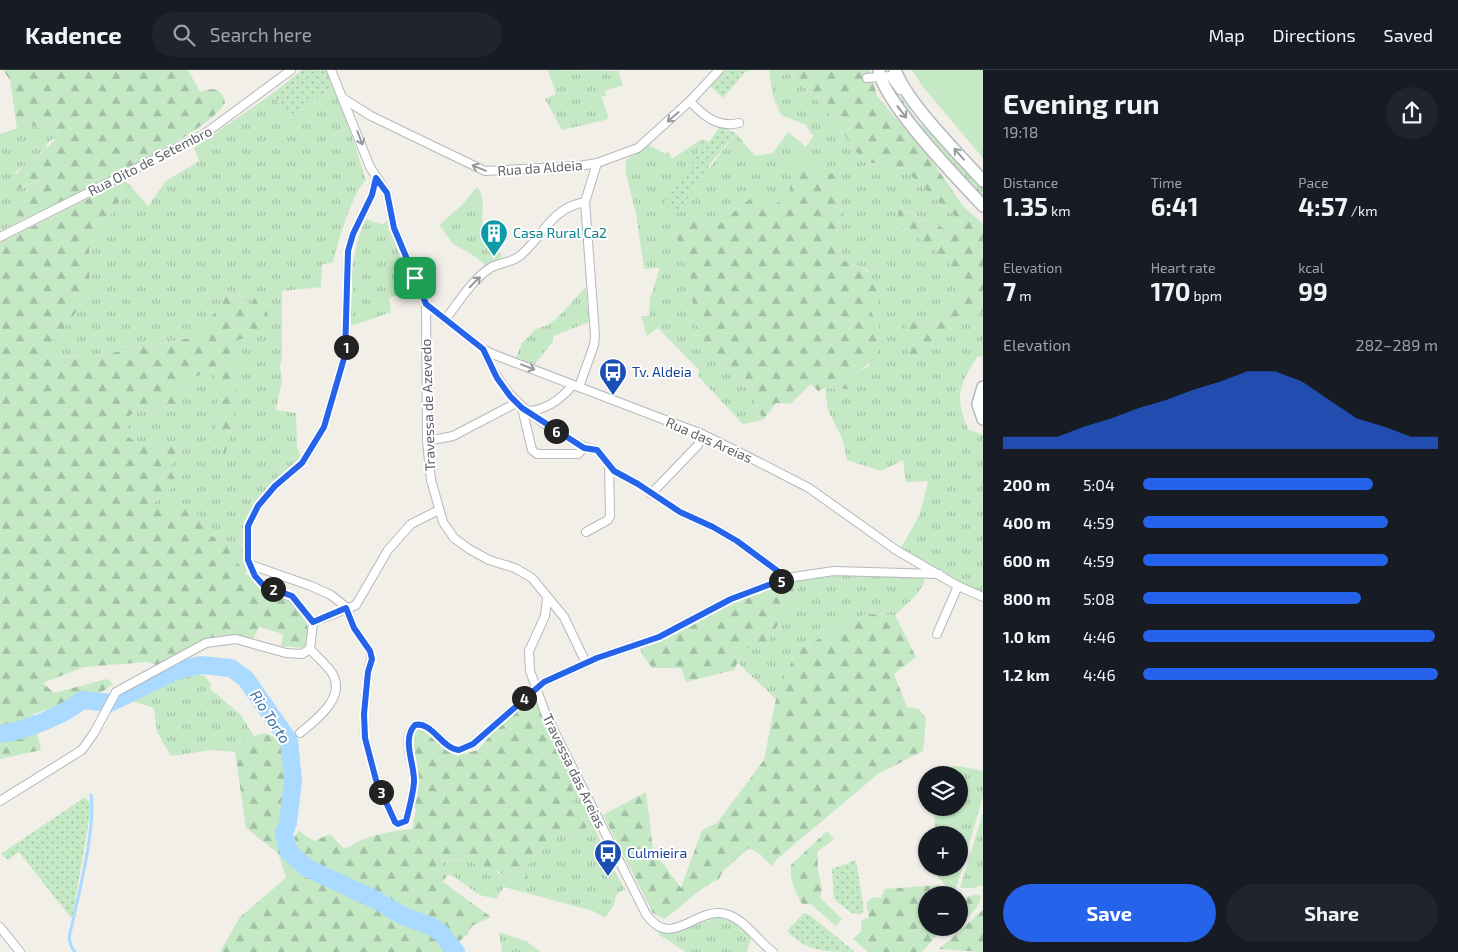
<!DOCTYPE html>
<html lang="en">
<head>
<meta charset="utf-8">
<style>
	:root { --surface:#171b24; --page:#20242c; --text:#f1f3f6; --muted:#9ea1a6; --line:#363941; --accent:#2563eb }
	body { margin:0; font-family:"Exo 2",sans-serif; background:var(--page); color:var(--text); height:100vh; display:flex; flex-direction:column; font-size:19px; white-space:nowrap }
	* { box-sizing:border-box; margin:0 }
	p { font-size:16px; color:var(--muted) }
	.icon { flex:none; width:28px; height:28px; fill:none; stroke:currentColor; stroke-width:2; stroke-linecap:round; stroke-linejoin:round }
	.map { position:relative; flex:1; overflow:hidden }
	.panel { display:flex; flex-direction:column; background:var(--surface); width:475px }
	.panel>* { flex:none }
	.tools { position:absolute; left:918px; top:696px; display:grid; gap:10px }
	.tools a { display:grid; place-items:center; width:50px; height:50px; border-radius:50%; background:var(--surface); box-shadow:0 1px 4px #0004; font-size:25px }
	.pin { position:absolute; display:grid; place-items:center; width:42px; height:42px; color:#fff; margin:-21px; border-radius:10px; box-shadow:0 2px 8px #0006 }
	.km { position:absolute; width:25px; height:25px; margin:-12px; border-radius:50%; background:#222; color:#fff; font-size:14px; line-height:25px; text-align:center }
	.round { display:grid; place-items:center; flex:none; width:52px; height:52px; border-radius:26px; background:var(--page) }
	.headline { display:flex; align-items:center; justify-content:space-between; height:85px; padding:0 20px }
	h1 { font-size:28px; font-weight:700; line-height:38px }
	.stats { display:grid; grid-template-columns:repeat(3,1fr); gap:8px; height:85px; padding:5px 20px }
	.stats div { display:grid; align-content:center }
	.stats b { font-size:25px; font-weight:700 }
	.stats small { font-size:14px; font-weight:400 }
	.stats p { font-size:14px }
	.chart { height:140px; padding:10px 20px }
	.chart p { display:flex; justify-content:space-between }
	.chart svg { width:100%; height:90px; margin-top:5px; fill:var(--accent); opacity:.7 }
	.button { display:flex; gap:10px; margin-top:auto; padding:10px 20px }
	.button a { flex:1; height:58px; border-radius:30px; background:var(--accent); color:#fff; font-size:20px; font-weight:700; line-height:58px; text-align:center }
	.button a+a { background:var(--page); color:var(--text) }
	ul { padding:0 20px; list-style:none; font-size:16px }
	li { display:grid; grid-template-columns:80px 60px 1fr; align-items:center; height:38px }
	li i { height:12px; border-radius:6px; background:var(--accent) }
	header { display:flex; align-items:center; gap:30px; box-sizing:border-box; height:70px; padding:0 25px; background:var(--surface); border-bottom:1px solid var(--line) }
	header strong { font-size:24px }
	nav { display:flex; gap:28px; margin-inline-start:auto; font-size:18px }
	.search { width:350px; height:45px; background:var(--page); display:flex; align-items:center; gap:12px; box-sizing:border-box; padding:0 18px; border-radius:28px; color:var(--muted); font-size:19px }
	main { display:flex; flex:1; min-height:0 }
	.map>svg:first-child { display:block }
</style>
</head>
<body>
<header>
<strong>Kadence</strong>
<div class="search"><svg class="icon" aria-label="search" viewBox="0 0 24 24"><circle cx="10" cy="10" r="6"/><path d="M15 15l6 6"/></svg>Search here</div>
<nav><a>Map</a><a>Directions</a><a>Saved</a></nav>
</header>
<main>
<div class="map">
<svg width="983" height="882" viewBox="0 0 983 882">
	<defs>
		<pattern id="grass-tufts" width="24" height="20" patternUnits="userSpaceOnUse" patternTransform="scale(1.25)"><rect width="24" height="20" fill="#c5e8c5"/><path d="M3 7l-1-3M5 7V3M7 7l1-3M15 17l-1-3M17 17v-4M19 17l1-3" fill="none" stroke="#a3c0a4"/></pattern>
		<pattern id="forest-firs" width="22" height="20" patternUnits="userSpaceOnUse" patternTransform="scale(1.25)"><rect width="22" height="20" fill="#c5e8c5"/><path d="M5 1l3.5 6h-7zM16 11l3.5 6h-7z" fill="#a3c0a4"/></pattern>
		<pattern id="garden-dots" width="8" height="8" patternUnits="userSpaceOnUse" patternTransform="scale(1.25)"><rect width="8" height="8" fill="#c5e8c5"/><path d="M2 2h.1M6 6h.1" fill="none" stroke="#a3c0a4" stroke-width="1.8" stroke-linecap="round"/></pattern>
	</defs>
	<rect width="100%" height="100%" fill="#f1efe8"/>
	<g fill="url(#grass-tufts)">
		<path d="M548,0L618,1L623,15L605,21L607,25L601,27L609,49L562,60L545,29L556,24Z"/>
		<path d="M769,0H796L791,4L824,37L863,91L904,99L962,153L950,161L900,138L901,156L943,186L968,217L935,248L909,288L983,241V286L977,287C958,317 955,326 968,359L983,365V522L969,518L901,478L920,444L928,411L906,412L903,390L881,401L847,390L842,368L828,340L825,318L850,319L857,302L869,296L881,263L871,241L868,200L841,189L842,172L836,158L844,143C827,130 814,108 805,88L785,130L766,138L737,142L718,155L690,144L673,156L692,212L693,243L698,268L736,306H744L763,350L743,354L698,306L699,300L658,258L647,266L641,246H649L650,229L660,198L644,199L636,144L626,104V90L649,75L665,84L668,82L672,89L702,69L695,89L707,101L736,63L755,86L773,83L788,62L806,77L813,66L806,55L781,45L773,27Z"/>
		<path d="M333,16L346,47L366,110C354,118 336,177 333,193L322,194L321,217L282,221V286L280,297L282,310L276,340L296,343L297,377L301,388C291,398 278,406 269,417C248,440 236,469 249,499L245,502L236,494L226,470L205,465L153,434L169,398L186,373L141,375L127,366L130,345L143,340L179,336L181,313L212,300L218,320L215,375L231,271L266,247L265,234H250L238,223L234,227L227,220L221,235L196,267L89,287L41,286L90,224L89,178L130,115L148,136L166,111L199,91L194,78L272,24L290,48Z"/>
		<path d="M895,19L919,53L935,64L983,118V127L918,54L893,20Z"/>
		<path d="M52,53L59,63L56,68L49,71L45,79L15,102L23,118L37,111L42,117L15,138L18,152L0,161V64L30,54L42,59Z"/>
		<path d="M477,117C486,127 481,142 483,155C486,167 496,177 502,186L487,197L476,187L453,174L439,155L463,134Z"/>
		<path d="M366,149L383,155L387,150L389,159L409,201L400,205L407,224L389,227L391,242L351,256C349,218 350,184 366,149Z"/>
		<path d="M586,217L589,252L553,266V271L535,294L516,288L522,273L537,258L546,256L556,249Z"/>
		<path d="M825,505L925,506C925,521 905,535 895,545L865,544L796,581L776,629L738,593L744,578L766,576L803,509Z"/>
		<path d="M188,587V602L205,606L212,616L209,618L240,644L254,666L244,669L235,682L212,680L171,686L157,662L154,638L126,629L124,621Z"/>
		<path d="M959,696L983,701V726L956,819L946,817L939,807L938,798H959V765H935L934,738H959V705H939L950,697Z"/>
		<path d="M574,718L584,734L610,793L625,819L616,825L614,835L605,848L593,841L504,817L496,829L480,825L450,804L446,807L441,792C469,784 493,798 515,814L528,810L526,796L533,791L534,780L558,762L575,764L587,757L571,729Z"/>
		<path d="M983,742V815L974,818H960Z"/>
		<path d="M717,847C731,849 743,855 751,868L747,882H686L658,864L661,857L666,863H673Z"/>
		<path d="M499,862L526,871L541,882H502Z"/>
	</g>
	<g fill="url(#forest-firs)">
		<path d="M3,0H188L200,22C213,17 223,18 225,33C206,67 60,131 18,152L15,138L42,117L37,111L16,120L12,112C21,89 49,84 59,63L52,53L42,59L30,54L17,59L10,10Z"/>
		<path d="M796,0H870L877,26L929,87L964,137L983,154V241L909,289L905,245L935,248L968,217L942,186L897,153L899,138L950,161L962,153L904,99L863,91L824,37L791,4Z"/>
		<path d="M805,87L810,100L833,104L840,113L834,120L841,129L835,136L844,143L836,158L842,172L841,189C871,203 869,195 880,229L871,241C874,248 879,256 881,263C884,280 870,295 857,302L850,319L825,318L818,321L811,314L790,334L776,333L763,350L744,306H736L698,268L693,243L692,212L673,156L690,144L718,155L756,124L766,138C789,129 793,124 789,99Z"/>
		<path d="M124,111L130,115L89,178L90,224L42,286L89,287L196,267L222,233L227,220L234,226L237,223L250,234L256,227L265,234L271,260L231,272C244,306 234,350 225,385L215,375L218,320L212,300L181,313L179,336L143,340L130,345L127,366L141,375L186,373L169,398L177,413L153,434L190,437L209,455L206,465L226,470C235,491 242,502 260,516C269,522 283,523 292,530C305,540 313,564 304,578L281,576L283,564L259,557L253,569C205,555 196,582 156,595L147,592L84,597L43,613L54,623L107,609L113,614L102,622L33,644L41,680L0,689V173Z"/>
		<path d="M803,509L766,576L744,579L734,600L686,612L681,598H652L641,582L640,576L692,554L733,530L787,511Z"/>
		<path d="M865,544L895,545L916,587L894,604L907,637L919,639L926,648L923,681L878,704L778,788L772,796L760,784L749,778L723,801L719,809C698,818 683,836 664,849L653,843L603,745L646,722L653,780L681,818L702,760L717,753L764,690L776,629L796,581Z"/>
		<path d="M530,629L540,638L548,663L566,695L574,718L571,729L587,757L575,764L558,762L535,780L533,791L526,796L528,810L515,814L498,801L491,803C473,792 463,785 441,792L446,807L443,812L491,847L472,856L467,865L458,872L463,882H460L435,851L414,846L387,832L377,824L344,812L301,791L290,773L299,761L314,771L330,764L343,778C353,777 355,772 364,769C380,763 395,761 412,759L416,740L413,731L418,713L414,698L413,662L418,657L424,659L442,677L457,686L478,680L495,660Z"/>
		<path d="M264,663L288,672C290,702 294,736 282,764L288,783L306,799L376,831L403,848L431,857L440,864L454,882H220L240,847L286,808L278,783L246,758L235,682L244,669Z"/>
		<path d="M827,761L834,769L817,782C819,789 817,793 818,799C819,811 825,815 820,828L842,849L836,856L811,834H802C795,821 789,810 791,795Z"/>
		<path d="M938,815L949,825H926V858H944L922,882H868L853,869L862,860L861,851L869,847L866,832L874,827L881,828L885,819Z"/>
		<path d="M976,824L982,826C977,838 972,847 959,850V830Z"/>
		<path d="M983,840V882L939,879Z"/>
	</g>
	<path fill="#c5e8c5" d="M912,0H983V88L923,17Z"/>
	<g fill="url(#garden-dots)">
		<path d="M302,0H326L333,16L290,48L272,24Z"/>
		<path d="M726,0H751L745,2L723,28L710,16Z"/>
		<path d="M720,57L736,63L710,94L703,108L676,144L664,134L695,89L702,69L709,72Z"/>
		<path d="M85,727L90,733V744L72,849L19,782L8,790L1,784Z"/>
		<path d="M856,790L864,841L859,845L850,842L834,829L832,799Z"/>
		<path d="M804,843L811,846L855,882C824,882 808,882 787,861Z"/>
	</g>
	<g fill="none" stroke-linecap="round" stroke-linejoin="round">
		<path stroke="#aadaff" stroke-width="3" d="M75,882L71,876L69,868C77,831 96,760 91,725"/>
		<path stroke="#aadaff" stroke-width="18" d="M0,664C24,661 63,646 82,630L110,633L178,600L201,595L231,598L246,609L289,671L293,710L288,753L284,764L289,782L307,798L376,830L403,846L431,856L441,863L456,882"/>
		<g stroke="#b5b8bc" stroke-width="10">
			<g id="minor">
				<path d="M331,0L370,97L387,123L394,158L426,234L427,371L431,410L443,452L454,468L469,479L489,490L515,498L532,508L564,547L586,593"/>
				<path d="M867,8L890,6L900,20"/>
				<path d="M344,29L371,46L485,101L579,96L597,93L638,78L690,31L719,0"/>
				<path d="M690,31C703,46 718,58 739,53"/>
				<path d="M0,167L203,65L291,0"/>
				<path d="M426,234L483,279L495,285L702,364L735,380L809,418L896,480L958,516L983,527"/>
				<path d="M445,250C458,233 472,210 490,198C501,192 512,193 521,185C544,165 551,138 585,132"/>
				<path d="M483,279C500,320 521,340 559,363C572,370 582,378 597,380L614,401L638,414L680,442L713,457L737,471L787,508"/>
				<path d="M579,317L594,275L595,265L585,132L597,93"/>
				<path d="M522,338L532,380L537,384H578L584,378"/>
				<path d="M526,341C545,341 561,329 573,315"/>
				<path d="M427,371L453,366L516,333"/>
				<path d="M651,424L698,375L702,364"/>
				<path d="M586,462L608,450L610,446L609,394"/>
				<path d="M251,495L311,516L331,525L346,537L354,558L370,581L371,589L368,602L364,644L365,668L376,710L395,752L398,754L406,751C409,739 413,725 414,712C415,695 400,669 415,655C432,651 442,679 459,680L473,674L544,612L597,588L659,567L731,529L787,508L834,501L939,504"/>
				<path d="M547,529L545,546L529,581L530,601L546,645L646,844C670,879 693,841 720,843C743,845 756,870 773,882"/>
				<path d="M313,552L356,535L388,480L411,454L439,440"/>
				<path d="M937,564L958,516"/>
				<path d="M300,663C316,650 347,627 332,603C326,594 317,587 310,579"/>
				<path d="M0,731L82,680L94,663L116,622L206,573L236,569L286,583L302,584L310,579L313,552L292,527L264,516L255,506L248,490V456L258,436L275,416L302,393L324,357L345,285L348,181L353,164L372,125L376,108"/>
				<path d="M0,857L20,882"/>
			</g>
		</g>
		<g stroke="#b6babf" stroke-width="14">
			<g id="secondary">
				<path d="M879,0C882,31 959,110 983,136"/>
				<path d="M895,0C908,34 958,83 983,111"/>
				<path d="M983,317L978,334L983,349"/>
			</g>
		</g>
		<use href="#minor" stroke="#fff" stroke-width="8"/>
		<use href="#secondary" stroke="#fff" stroke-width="11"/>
	</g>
	<defs><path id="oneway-shaft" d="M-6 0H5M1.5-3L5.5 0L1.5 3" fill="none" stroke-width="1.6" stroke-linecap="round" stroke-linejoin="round" transform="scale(1.25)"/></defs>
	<g stroke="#979a9d">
		<use href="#oneway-shaft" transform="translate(902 42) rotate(52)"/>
		<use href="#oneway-shaft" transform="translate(673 47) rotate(139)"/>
		<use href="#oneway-shaft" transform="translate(360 68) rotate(69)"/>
		<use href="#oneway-shaft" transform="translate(959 84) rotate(-131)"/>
		<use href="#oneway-shaft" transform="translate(479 98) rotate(-157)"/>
		<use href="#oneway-shaft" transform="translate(475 212) rotate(-45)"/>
		<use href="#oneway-shaft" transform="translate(528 297) rotate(21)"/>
	</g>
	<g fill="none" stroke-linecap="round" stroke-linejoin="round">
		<g stroke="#fff" stroke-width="10">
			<path id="route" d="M376,108L387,123L394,158L426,234L483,279L497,308L510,326L522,338L584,378L597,380L614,401L638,414L680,442L713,457L737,471L787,508L731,529L659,567L597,588L544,612L473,674L459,680C442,679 432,651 415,655C401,669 415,695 414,712C413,725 409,739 406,751L398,754L395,752L376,710L365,668L364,644L368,602L372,589L370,581L354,558L346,538L313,552L292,526L264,516L255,506L248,490V456L258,436L275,416L302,393L324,357L345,285L348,181L353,164L372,125Z"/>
		</g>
		<use href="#route" stroke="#2563eb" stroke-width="6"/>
	</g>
	<defs>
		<g id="building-pin" transform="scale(1.4375)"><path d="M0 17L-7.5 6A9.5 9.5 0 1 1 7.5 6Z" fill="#0f9aa8" stroke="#fff"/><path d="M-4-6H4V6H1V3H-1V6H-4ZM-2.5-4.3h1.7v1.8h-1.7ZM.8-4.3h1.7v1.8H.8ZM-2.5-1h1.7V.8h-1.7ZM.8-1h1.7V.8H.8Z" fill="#fff"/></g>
		<g id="bus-pin" transform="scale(1.4375)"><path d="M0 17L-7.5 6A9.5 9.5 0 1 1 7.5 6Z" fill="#1a4fb4" stroke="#fff"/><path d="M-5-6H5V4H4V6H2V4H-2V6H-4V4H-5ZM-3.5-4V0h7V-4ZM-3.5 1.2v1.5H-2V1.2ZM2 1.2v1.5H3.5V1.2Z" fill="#fff"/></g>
	</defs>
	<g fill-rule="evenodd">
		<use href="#building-pin" x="494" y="163"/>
		<use href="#bus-pin" x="613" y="302"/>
		<use href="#bus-pin" x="608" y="783"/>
	</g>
	<g text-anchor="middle" stroke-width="4" stroke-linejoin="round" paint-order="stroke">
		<g font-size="14" fill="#5f6368" stroke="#fff">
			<text transform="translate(150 91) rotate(-27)" y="5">Rua Oito de Setembro</text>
			<text transform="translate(540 98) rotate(-4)" y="5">Rua da Aldeia</text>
			<text transform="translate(428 335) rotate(-92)" y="5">Travessa de Azevedo</text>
			<text transform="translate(709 370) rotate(24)" y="5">Rua das Areias</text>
			<text transform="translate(574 701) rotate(64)" y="5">Travessa das Areias</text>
		</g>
		<g font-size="14" fill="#0d838f" stroke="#fff" text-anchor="start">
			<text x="513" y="168">Casa Rural Ca2</text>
		</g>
		<g font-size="14" fill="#164399" stroke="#fff" text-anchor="start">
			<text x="632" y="307">Tv. Aldeia</text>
			<text x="627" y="788">Culmieira</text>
		</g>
		<g font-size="15" font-style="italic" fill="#4174aa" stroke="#fff">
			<text transform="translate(270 647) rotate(57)" y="5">Rio Torto</text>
		</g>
	</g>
</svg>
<div class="tools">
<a><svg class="icon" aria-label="layers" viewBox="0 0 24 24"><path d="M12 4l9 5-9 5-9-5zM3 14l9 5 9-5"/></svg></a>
<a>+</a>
<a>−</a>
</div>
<div class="pin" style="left:415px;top:208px;background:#1e9e55"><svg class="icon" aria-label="arrive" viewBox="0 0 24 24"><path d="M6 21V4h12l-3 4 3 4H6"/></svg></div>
<b class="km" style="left:346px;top:277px">1</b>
<b class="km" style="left:273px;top:519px">2</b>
<b class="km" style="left:381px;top:722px">3</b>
<b class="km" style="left:524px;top:628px">4</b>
<b class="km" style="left:781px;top:511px">5</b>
<b class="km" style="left:556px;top:361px">6</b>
</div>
<section class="panel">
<div class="headline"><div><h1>Evening run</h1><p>19:18</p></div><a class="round"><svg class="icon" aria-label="share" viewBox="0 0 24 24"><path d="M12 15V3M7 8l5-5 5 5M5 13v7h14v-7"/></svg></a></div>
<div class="stats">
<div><p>Distance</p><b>1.35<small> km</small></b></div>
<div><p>Time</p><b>6:41</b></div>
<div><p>Pace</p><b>4:57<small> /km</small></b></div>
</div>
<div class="stats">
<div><p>Elevation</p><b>7<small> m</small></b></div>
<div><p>Heart rate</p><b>170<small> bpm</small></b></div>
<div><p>kcal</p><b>99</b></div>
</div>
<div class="chart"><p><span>Elevation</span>282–289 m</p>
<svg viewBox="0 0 160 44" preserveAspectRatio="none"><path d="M0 44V38L10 38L20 38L30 33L40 29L50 24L60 20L70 15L80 11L90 6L100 6L110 11L120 20L130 29L140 33L150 38L160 38V44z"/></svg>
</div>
<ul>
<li><b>200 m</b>5:04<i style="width:78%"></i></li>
<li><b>400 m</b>4:59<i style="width:83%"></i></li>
<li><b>600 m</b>4:59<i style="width:83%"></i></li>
<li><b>800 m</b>5:08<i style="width:74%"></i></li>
<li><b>1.0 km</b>4:46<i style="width:99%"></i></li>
<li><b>1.2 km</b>4:46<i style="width:100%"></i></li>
</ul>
<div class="button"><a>Save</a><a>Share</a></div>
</section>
</main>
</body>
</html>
